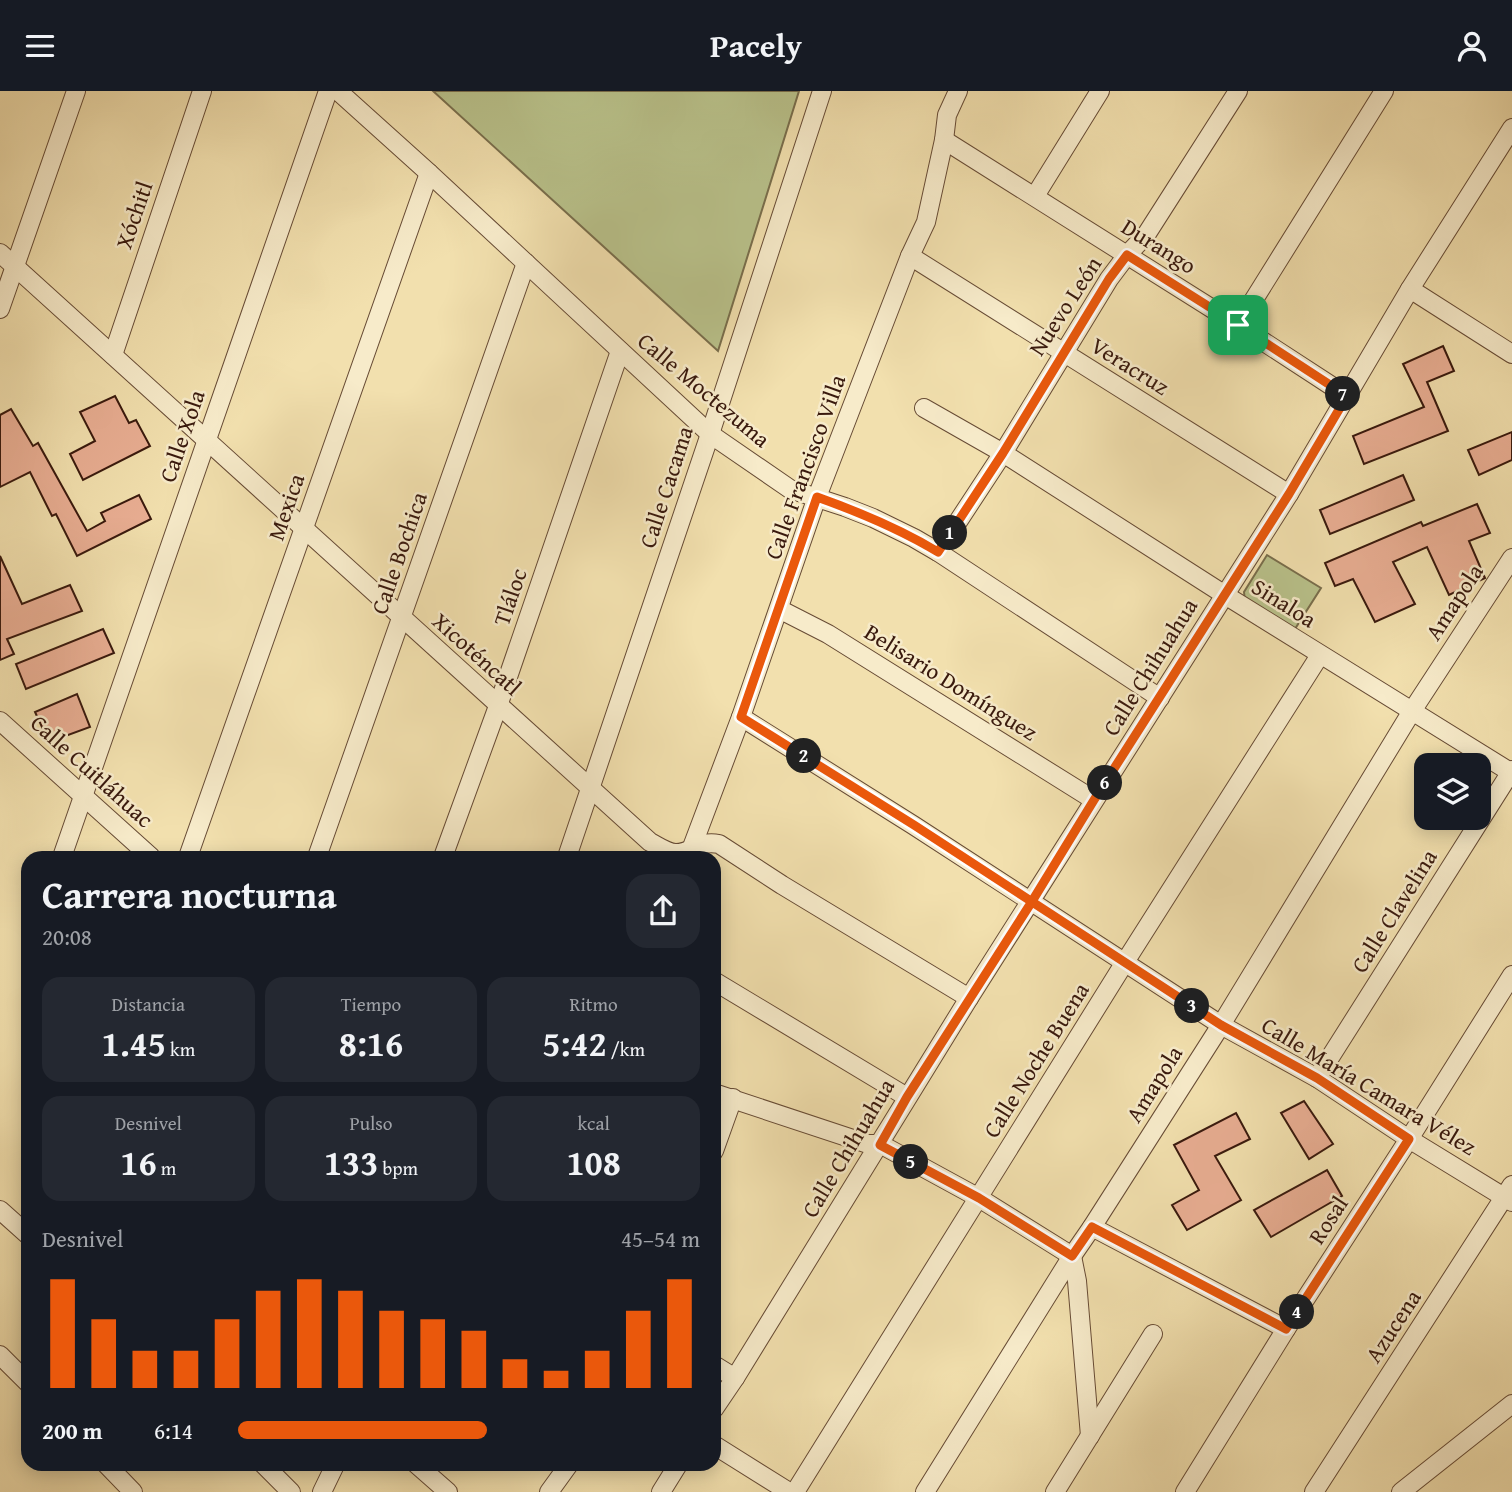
<!DOCTYPE html>
<html lang="es">
<head>
<meta charset="utf-8">
<style>
	:root { --surface:#171b24; --page:#242831; --text:#f1f3f6; --muted:#9ea1a6; --accent:#ea580c }
	body { margin:0; font-family:"Gentium Book Plus",serif; background:var(--page); color:var(--text); height:100vh; display:flex; flex-direction:column; font-size:26px; white-space:nowrap }
	* { box-sizing:border-box; margin:0 }
	p { font-size:23px; color:var(--muted) }
	.icon { flex:none; width:38px; height:38px; fill:none; stroke:currentColor; stroke-width:2; stroke-linecap:round; stroke-linejoin:round }
	.map { position:relative; flex:1; overflow:hidden }
	.panel { position:absolute; left:21px; top:760px; width:700px; height:620px; display:flex; flex-direction:column; background:var(--surface); border-radius:21px; box-shadow:0 4px 18px #0003 }
	.panel>* { flex:none }
	.controls { position:absolute; left:1414px; top:662px; display:grid; gap:14px }
	.controls a { display:grid; place-items:center; width:77px; height:77px; border-radius:14px; background:var(--surface); box-shadow:0 4px 18px #0003; font-size:35px }
	.pin { position:absolute; display:grid; place-items:center; width:60px; height:60px; color:#fff; margin:-30px; border-radius:14px; box-shadow:0 4px 10px #0006 }
	.km { position:absolute; width:35px; height:35px; margin:-18px; border-radius:50%; background:#222; color:#fff; font-size:19px; line-height:35px; text-align:center }
	.round { display:grid; place-items:center; flex:none; width:74px; height:74px; border-radius:21px; background:var(--page) }
	.overview { display:flex; align-items:center; justify-content:space-between; height:119px; padding:0 21px }
	h1 { font-size:38px; font-weight:800; line-height:52px }
	.figures { display:grid; grid-template-columns:repeat(3,1fr); gap:10px; height:119px; padding:7px 21px }
	.figures div { display:grid; align-content:center; border-radius:18px; background:var(--page); text-align:center }
	.figures b { font-size:35px; font-weight:800 }
	.figures small { font-size:19px; font-weight:400 }
	.figures p { font-size:19px }
	.chart { height:196px; padding:14px 21px }
	.chart p { display:flex; justify-content:space-between }
	.chart svg { width:100%; height:126px; margin-top:7px; stroke:var(--accent); stroke-width:6 }
	ul { padding:0 21px; list-style:none; font-size:23px }
	li { display:grid; grid-template-columns:112px 84px 1fr; align-items:center; height:52px }
	li i { height:18px; border-radius:9px; background:var(--accent) }
	header { display:flex; justify-content:space-between; align-items:center; height:91px; padding:0 21px; background:var(--surface); font-size:32px; font-weight:800 }
	.map>svg:first-child { display:block }
</style>
</head>
<body>
<header><svg class="icon" aria-label="menu" viewBox="0 0 24 24"><path d="M4 6h16M4 12h16M4 18h16"/></svg>Pacely<svg class="icon" aria-label="person" viewBox="0 0 24 24"><circle cx="12" cy="8" r="4"/><path d="M4 21q1-7 8-7t8 7"/></svg></header>
<div class="map">
<svg width="1512" height="1401" viewBox="0 0 1512 1401">
	<rect width="100%" height="100%" fill="#f2e0ae"/>
	<filter id="stains"><feTurbulence type="fractalNoise" baseFrequency=".00286" numOctaves="4"/><feColorMatrix values="0 0 0 0 .2 0 0 0 0 .09 0 0 0 0 .02 0 0 0 .5 -.17"/></filter>
	<radialGradient id="worn" r=".72"><stop offset=".6" stop-color="#630" stop-opacity="0"/><stop offset="1" stop-color="#630" stop-opacity=".3"/></radialGradient>
	<g fill="#b9c28b" stroke="#796e4c" stroke-width="2">
		<path d="M433,0H799L718,260Z"/>
		<path d="M1267,464L1321,497L1293,541L1245,510L1244,501Z"/>
	</g>
	<g fill="#e9ae93" stroke="#39190d" stroke-width="2">
		<path d="M1443,255L1454,280L1427,291L1448,340L1364,373L1353,345L1424,316L1403,273Z"/>
		<path d="M115,305L129,332L136,329L150,355L83,389L70,363L95,350L80,321Z"/>
		<path d="M11,318L33,355L38,352L87,440L105,430L101,422L139,404L151,428L77,465L56,423L52,425L30,381L0,396V324Z"/>
		<path d="M1512,341V369L1479,384L1468,359Z"/>
		<path d="M1403,384L1414,409L1330,443L1320,419Z"/>
		<path d="M1477,413L1490,442L1469,450L1485,487L1449,504L1427,456L1393,471L1415,513L1375,531L1353,488L1335,495L1325,472L1421,431L1423,435Z"/>
		<path d="M0,465L22,513L70,494L82,520L7,548L14,563L0,569Z"/>
		<path d="M103,538L114,562L26,598L16,573Z"/>
		<path d="M77,603L90,636L49,651L35,621Z"/>
		<path d="M1304,1010L1333,1053L1309,1068L1281,1022Z"/>
		<path d="M1236,1022L1250,1048L1215,1065L1241,1109L1187,1139L1172,1114L1199,1099L1174,1054Z"/>
		<path d="M1327,1079L1342,1105L1271,1146L1254,1119Z"/>
	</g>
	<g fill="none" stroke-linecap="round" stroke-linejoin="round">
		<g stroke="#674b35" stroke-width="20">
			<g id="minor">
				<path d="M338,0L429,82L710,343L790,398L845,416L873,427L914,447L938,461L1160,607"/>
				<path d="M944,49L1238,234L1347,305"/>
				<path d="M1035,105L1100,0"/>
				<path d="M0,162L650,751C658,755 667,762 676,762C692,762 698,749 719,753L782,794L969,907"/>
				<path d="M910,165L1289,403"/>
				<path d="M1410,198L1512,263"/>
				<path d="M0,218L76,0"/>
				<path d="M1238,234L1384,0"/>
				<path d="M113,264L202,0"/>
				<path d="M924,317L1003,362L1225,504L1512,682"/>
				<path d="M938,461L1003,362L1109,188L1127,164L1146,144L1238,0"/>
				<path d="M779,518L828,543L1094,709"/>
				<path d="M741,626L913,734L1221,934L1317,987L1409,1048L1512,1111"/>
				<path d="M0,630L151,766"/>
				<path d="M689,764L741,626L817,406L910,165L926,131L944,49L947,24L958,0"/>
				<path d="M62,766L328,0"/>
				<path d="M188,766L429,82"/>
				<path d="M317,766L526,172"/>
				<path d="M443,766L498,615L620,260"/>
				<path d="M567,766L710,343L822,0"/>
				<path d="M714,890L907,1006"/>
				<path d="M1317,987L1512,679"/>
				<path d="M714,1002L868,1053H880L979,1107L1072,1165L1077,1190L1090,1345"/>
				<path d="M714,1060L733,1007"/>
				<path d="M0,1119L28,1144"/>
				<path d="M1092,1136L1286,1238"/>
				<path d="M0,1264L28,1292"/>
				<path d="M714,1274L735,1287"/>
				<path d="M714,1318L735,1287L969,907L1289,403L1410,198L1512,37"/>
				<path d="M714,1354L789,1401"/>
				<path d="M105,1372L133,1401"/>
				<path d="M262,1372L291,1401"/>
				<path d="M415,1372L448,1401"/>
				<path d="M322,1401L336,1372"/>
				<path d="M549,1401L570,1372"/>
				<path d="M661,1401L679,1372"/>
				<path d="M795,1401L1125,871L1320,564"/>
				<path d="M925,1401L1072,1165L1092,1136L1221,934L1412,620L1512,467"/>
				<path d="M1055,1401L1153,1243"/>
				<path d="M1185,1401L1286,1238L1409,1048L1512,884"/>
				<path d="M1314,1401L1512,1094"/>
				<path d="M1401,1401L1512,1313"/>
			</g>
		</g>
		<use href="#minor" stroke="#f7ebca" stroke-width="18"/>
	</g>
	<g fill="none" stroke-linecap="round" stroke-linejoin="round">
		<g stroke="#fff" stroke-width="14">
			<path id="route" d="M1238,234L1127,164L1109,188L1003,362L938,461C900,438 859,421 817,406L741,626L914,734L1221,934L1317,987L1409,1048L1286,1238L1092,1136L1072,1165L979,1107L880,1054L907,1006L1031,812L1094,709L1289,403L1347,305L1238,234"/>
		</g>
		<use href="#route" stroke="#ea580c" stroke-width="9"/>
	</g>
	<g text-anchor="middle" stroke-width="5" stroke-linejoin="round" paint-order="stroke">
		<g font-size="23" fill="#39190d" stroke="#f7ebca">
			<text transform="translate(134 124) rotate(-71)" y="8">Xóchitl</text>
			<text transform="translate(1159 155) rotate(32)" y="8">Durango</text>
			<text transform="translate(1065 215) rotate(-57)" y="8">Nuevo León</text>
			<text transform="translate(1130 275) rotate(32)" y="8">Veracruz</text>
			<text transform="translate(704 299) rotate(40)" y="8">Calle Moctezuma</text>
			<text transform="translate(182 345) rotate(-71)" y="8">Calle Xola</text>
			<text transform="translate(805 376) rotate(-70)" y="8">Calle Francisco Villa</text>
			<text transform="translate(666 396) rotate(-72)" y="8">Calle Cacama</text>
			<text transform="translate(286 416) rotate(-71)" y="8">Mexica</text>
			<text transform="translate(399 462) rotate(-71)" y="8">Calle Bochica</text>
			<text transform="translate(510 506) rotate(-71)" y="8">Tláloc</text>
			<text transform="translate(1454 511) rotate(-57)" y="8">Amapola</text>
			<text transform="translate(1284 512) rotate(32)" y="8">Sinaloa</text>
			<text transform="translate(477 563) rotate(42)" y="8">Xicoténcatl</text>
			<text transform="translate(1150 576) rotate(-58)" y="8">Calle Chihuahua</text>
			<text transform="translate(951 591) rotate(32)" y="8">Belisario Domínguez</text>
			<text transform="translate(92 680) rotate(42)" y="8">Calle Cuitláhuac</text>
			<text transform="translate(1394 820) rotate(-58)" y="8">Calle Clavelina</text>
			<text transform="translate(1036 969) rotate(-58)" y="8">Calle Noche Buena</text>
			<text transform="translate(1154 993) rotate(-58)" y="8">Amapola</text>
			<text transform="translate(1369 995) rotate(31)" y="8">Calle María Camara Vélez</text>
			<text transform="translate(848 1057) rotate(-59)" y="8">Calle Chihuahua</text>
			<text transform="translate(1328 1129) rotate(-57)" y="8">Rosal</text>
			<text transform="translate(1393 1235) rotate(-57)" y="8">Azucena</text>
		</g>
	</g>
	<rect width="100%" height="100%" filter="url(#stains)"/>
	<rect width="100%" height="100%" fill="url(#worn)"/>
</svg>
<div class="controls">
<a><svg class="icon" aria-label="layers" viewBox="0 0 24 24"><path d="M12 4l9 5-9 5-9-5zM3 14l9 5 9-5"/></svg></a>
</div>
<div class="pin" style="left:1238px;top:234px;background:#1e9e55"><svg class="icon" aria-label="arrive" viewBox="0 0 24 24"><path d="M6 21V4h12l-3 4 3 4H6"/></svg></div>
<b class="km" style="left:950px;top:442px">1</b>
<b class="km" style="left:804px;top:665px">2</b>
<b class="km" style="left:1192px;top:915px">3</b>
<b class="km" style="left:1297px;top:1221px">4</b>
<b class="km" style="left:911px;top:1071px">5</b>
<b class="km" style="left:1105px;top:692px">6</b>
<b class="km" style="left:1343px;top:303px">7</b>
<section class="panel">
<div class="overview"><div><h1>Carrera nocturna</h1><p>20:08</p></div><a class="round"><svg class="icon" aria-label="share" viewBox="0 0 24 24"><path d="M12 15V3M7 8l5-5 5 5M5 13v7h14v-7"/></svg></a></div>
<div class="figures">
<div><p>Distancia</p><b>1.45<small> km</small></b></div>
<div><p>Tiempo</p><b>8:16</b></div>
<div><p>Ritmo</p><b>5:42<small> /km</small></b></div>
</div>
<div class="figures">
<div><p>Desnivel</p><b>16<small> m</small></b></div>
<div><p>Pulso</p><b>133<small> bpm</small></b></div>
<div><p>kcal</p><b>108</b></div>
</div>
<div class="chart"><p><span>Desnivel</span>45–54 m</p>
<svg viewBox="0 0 160 44" preserveAspectRatio="none"><path d="M5 44V6M15 44V20M25 44V31M35 44V31M45 44V20M55 44V10M65 44V6M75 44V10M85 44V17M95 44V20M105 44V24M115 44V34M125 44V38M135 44V31M145 44V17M155 44V6"/></svg>
</div>
<ul>
<li><b>200 m</b>6:14<i style="width:54%"></i></li>
</ul>
</section>
</div>
</body>
</html>
